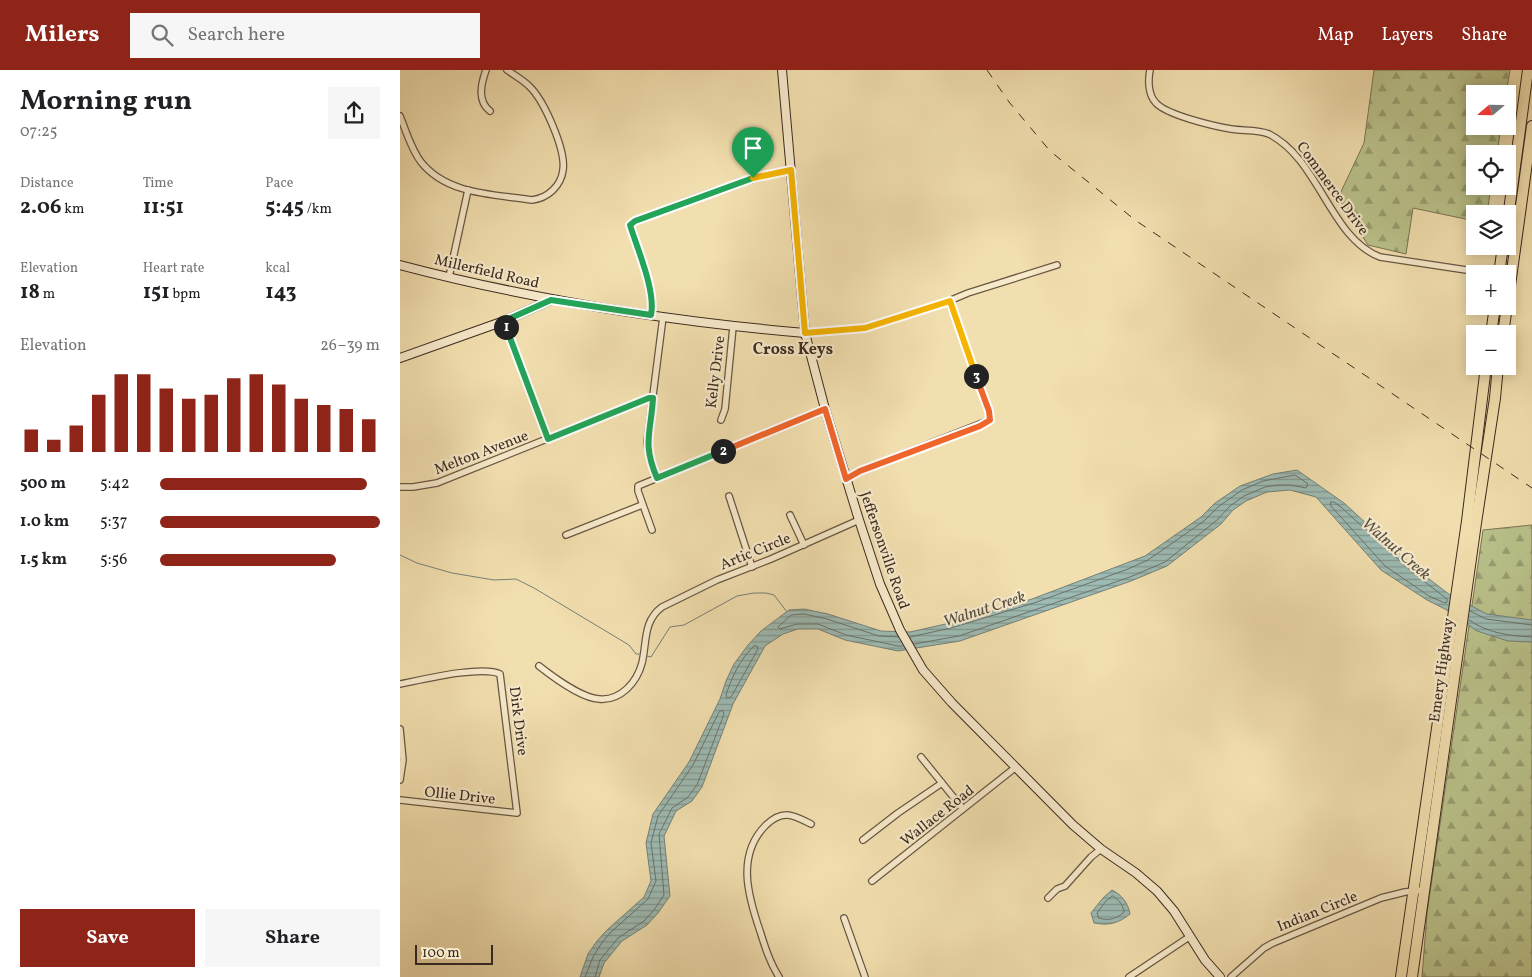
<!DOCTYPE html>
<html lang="en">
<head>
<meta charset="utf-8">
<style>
	:root { --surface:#fff; --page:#f6f6f6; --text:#202124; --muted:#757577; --accent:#8f2418 }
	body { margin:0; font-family:Vollkorn,serif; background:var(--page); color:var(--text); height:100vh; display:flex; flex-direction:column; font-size:19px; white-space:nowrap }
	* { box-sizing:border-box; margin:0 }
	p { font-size:16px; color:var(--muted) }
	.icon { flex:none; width:28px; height:28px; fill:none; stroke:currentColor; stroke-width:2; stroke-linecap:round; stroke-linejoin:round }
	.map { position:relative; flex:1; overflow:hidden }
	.side { display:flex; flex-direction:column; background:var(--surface); width:400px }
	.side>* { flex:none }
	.needle { width:32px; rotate:250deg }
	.fabs { position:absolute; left:1066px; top:15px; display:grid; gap:10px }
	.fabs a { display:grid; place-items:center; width:50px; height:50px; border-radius:0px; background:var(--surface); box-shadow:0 2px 12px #0003; font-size:25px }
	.scale { position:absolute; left:15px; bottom:12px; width:78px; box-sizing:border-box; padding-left:5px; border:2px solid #3b2a1f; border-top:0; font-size:14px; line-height:18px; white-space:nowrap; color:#3b2a1f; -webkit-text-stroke:4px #f7eacb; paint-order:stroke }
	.pin { position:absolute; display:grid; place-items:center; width:42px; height:42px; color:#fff; margin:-51px -21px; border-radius:50% 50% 50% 0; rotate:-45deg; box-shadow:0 0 5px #0007 }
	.pin .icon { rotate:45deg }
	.km { position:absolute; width:25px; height:25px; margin:-12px; border-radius:50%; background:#222; color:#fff; font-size:14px; line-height:25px; text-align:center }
	.round { display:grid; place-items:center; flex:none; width:52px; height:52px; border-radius:0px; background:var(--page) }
	.headline { display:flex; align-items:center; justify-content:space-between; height:85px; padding:0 20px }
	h1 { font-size:28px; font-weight:700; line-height:38px }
	.stats { display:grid; grid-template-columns:repeat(3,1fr); gap:8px; height:85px; padding:5px 20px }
	.stats div { display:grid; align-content:center }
	.stats b { font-size:21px; font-weight:700 }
	.stats small { font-size:14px; font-weight:400 }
	.stats p { font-size:14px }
	.chart { height:140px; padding:10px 20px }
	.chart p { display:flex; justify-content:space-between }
	.chart svg { width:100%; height:90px; margin-top:5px; stroke:var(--accent); stroke-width:6 }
	.action { display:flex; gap:10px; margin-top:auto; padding:10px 20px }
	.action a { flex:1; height:58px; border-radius:0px; background:var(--accent); color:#fff; font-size:20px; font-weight:700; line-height:58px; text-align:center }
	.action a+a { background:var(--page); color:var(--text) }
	ul { padding:0 20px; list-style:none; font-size:16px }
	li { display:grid; grid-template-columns:80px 60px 1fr; align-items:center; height:38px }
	li i { height:12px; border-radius:6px; background:var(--accent) }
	header { display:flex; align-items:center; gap:30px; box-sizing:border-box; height:70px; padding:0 25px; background:var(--accent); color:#fff }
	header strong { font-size:24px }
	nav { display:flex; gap:28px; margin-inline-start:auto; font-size:18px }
	.search { width:350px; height:45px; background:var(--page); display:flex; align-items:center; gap:12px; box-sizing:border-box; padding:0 18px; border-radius:0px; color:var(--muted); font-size:19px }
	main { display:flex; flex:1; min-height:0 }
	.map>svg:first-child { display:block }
</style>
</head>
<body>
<header>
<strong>Milers</strong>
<div class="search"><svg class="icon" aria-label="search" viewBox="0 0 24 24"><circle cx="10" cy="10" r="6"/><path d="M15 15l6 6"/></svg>Search here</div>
<nav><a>Map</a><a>Layers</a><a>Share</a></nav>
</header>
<main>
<section class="side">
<div class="headline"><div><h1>Morning run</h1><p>07:25</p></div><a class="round"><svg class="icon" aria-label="share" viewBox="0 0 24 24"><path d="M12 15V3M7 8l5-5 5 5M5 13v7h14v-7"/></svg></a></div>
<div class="stats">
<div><p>Distance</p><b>2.06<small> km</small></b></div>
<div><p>Time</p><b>11:51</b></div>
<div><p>Pace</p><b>5:45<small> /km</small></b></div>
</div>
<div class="stats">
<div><p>Elevation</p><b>18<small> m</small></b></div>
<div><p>Heart rate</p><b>151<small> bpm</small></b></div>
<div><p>kcal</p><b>143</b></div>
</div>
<div class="chart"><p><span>Elevation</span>26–39 m</p>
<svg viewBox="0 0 160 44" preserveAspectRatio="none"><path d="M5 44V33M15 44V38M25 44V31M35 44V16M45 44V6M55 44V6M65 44V13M75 44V18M85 44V16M95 44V8M105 44V6M115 44V11M125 44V18M135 44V21M145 44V23M155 44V28"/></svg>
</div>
<ul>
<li><b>500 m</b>5:42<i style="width:94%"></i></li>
<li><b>1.0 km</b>5:37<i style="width:100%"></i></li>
<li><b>1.5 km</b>5:56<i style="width:80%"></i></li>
</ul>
<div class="action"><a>Save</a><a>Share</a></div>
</section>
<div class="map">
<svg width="1132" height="907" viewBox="0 0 1132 907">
	<defs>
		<pattern id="forest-firs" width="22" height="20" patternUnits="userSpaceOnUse" patternTransform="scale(1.25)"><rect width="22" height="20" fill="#bac28b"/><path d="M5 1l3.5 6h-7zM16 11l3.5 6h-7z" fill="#989e71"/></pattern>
		<pattern id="water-rules" width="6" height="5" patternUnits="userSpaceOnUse" patternTransform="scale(1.25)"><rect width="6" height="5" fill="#9dbbb4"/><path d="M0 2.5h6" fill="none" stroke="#819892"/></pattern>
	</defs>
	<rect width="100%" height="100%" fill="#f2dfaf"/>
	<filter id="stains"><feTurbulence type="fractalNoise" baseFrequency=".004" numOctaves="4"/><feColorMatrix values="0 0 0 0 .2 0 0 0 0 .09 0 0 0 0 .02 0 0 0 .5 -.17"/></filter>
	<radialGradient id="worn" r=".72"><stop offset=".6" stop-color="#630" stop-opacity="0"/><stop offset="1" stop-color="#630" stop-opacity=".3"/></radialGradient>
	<g fill="url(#forest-firs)" stroke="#7a7655">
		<path d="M974,0H1110L1106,24H1075V56H1101L1097,84H1075V116H1091L1087,144H1075V151L1013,138L1006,184L968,175L938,128L964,73Z"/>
		<path d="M1132,455V907H1022L1027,843L1083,460Z"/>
	</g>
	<g fill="url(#water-rules)" stroke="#768178">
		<path d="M897,400L944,433L1016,499L1050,525L1087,544L1132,550V572L1108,571L1077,561L1045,539L1027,530L981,500L916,427L890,420L867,422L846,431L833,440L821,454L767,496L731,511L560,571L498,581L445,570L418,559H398L383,564L365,576L333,634L302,717L292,731L276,741L264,766L270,826L258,843L247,855L222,871L204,893L199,907H180L188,884L197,871L207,860L244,827L251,811L246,773L253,744L289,692L320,629L326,611L334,594L348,575L361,561L389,540L404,539L428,544L481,561L510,562L550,553L632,529L745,486L801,447L815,433L840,416L873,404Z"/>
		<path d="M712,820C722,825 728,833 730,844C719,853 709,856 694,853L691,843L703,828Z"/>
	</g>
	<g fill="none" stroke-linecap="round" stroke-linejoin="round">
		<g stroke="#6c726a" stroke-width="1">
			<path d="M931,432H934L941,437L1012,502L1047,529V532L1045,533L1029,526L985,496L931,436Z"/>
			<path d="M1070,541L1086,549L1132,555"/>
			<path d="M1069,550C1088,563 1109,566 1132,567"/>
			<path d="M498,567L479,566L427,549L404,544L391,545L378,557L380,559L397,554H418L446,565L498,576H503"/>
			<path d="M510,567L551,558L634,533L728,499L748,490L804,451L818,437L842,420L863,411L895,405L908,414L906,418L891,415H877L865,417L844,426L830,436L817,450L765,492L730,507L559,566L514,574"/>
			<path d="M354,576H357L358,579L331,627L327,628L326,625C332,607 340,589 354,576Z"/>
			<path d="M713,826C718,829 724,836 724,842C717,849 708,851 699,848L697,843L706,831Z"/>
			<path d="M185,907L193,887L201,874L210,863L248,829L256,811L251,773L258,746L293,695L319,642L322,640L324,644L297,715L288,727L272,738L259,764L264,825L254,840L244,851L218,868L200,890L195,907"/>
		</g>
		<g stroke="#768178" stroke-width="1">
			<path d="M0,485L17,493L52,503L94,510L116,509L134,518L229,575L236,584H239"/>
			<path d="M247,586L251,587L270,557L284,555L337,526L354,523H366L374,525L387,542"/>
		</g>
		<g stroke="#695743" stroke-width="8">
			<g id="street">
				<path d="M86,0C81,14 77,31 90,41"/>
				<path d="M750,0C748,10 748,25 756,33C767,45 813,56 831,59C842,61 858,59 869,64C919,89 930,168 980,187L1093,204"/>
				<path d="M0,46C6,61 11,79 21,92C47,125 94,124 132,130C148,128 161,116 163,100C166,80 144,30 129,16C123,10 114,5 107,0"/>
				<path d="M49,207L68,120"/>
				<path d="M251,245C255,221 237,178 230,155L235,151C286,132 337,110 391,100"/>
				<path d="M104,251L148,369"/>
				<path d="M405,263L465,258L485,252L549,231L568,223L657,195"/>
				<path d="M321,350L325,339L333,257"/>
				<path d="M257,408L248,379L247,372L263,247"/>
				<path d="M446,409L460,401L590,350L589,341L549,231"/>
				<path d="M0,417H13L37,413L249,328H253"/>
				<path d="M329,426L352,497"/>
				<path d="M390,445L404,475"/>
				<path d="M252,460L238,421V416L425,339"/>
				<path d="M166,465L242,435"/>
				<path d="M139,596C153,607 182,628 199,629C221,631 237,612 242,593C247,572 243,551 262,537L317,510L371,489L459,450"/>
				<path d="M0,614C21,610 82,595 100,604L117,743L0,730"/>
				<path d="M0,659L3,690L0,710"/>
				<path d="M521,687L563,739"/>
				<path d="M463,770L498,743L542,713"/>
				<path d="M472,811L616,697"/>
				<path d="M648,828L657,819L665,816L691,787L701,779"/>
				<path d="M444,848L465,907"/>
				<path d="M379,907C370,893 365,877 360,861C348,826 336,785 366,755C383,739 393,745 411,754"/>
				<path d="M729,907L789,867"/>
				<path d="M831,907L864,878L873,873L981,828L1005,822L1024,820"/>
			</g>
		</g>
		<g stroke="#3b2a1f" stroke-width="10">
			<g id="secondary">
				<path d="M382,0L405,263L425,339L459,450L480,514L500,560L523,600L552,633L673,755L701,779L736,803L757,821L774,841L805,890L820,907"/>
				<path d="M0,195C133,230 268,251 405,263"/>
				<path d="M0,288L104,251L151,230"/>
			</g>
		</g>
		<g stroke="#3b2a1f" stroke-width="12">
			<g id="highway">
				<path d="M1108,148L1128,0"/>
				<path d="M1099,204L1103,176"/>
				<path d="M1108,230L1132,56"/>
				<path d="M1091,264L1095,236"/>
				<path d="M1103,264L1107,236"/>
				<path d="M1001,907L1067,451L1086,296"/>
				<path d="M1012,907L1076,453L1095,328L1098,296"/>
			</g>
		</g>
		<use href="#street" stroke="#f7eacb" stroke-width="5.5"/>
		<use href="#secondary" stroke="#f7eacb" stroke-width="8"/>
		<use href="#highway" stroke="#f2dfaf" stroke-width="10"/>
		<path stroke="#3b2a1f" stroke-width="1" stroke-dasharray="9 9" stroke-linecap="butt" d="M587,0L609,32L650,81L735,150L1132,418"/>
	</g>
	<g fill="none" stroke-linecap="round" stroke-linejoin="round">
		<g stroke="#fff" stroke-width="10">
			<path id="split-1" d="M106,257L104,251L151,230L251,245C256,221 237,178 230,155L235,151L353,108"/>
		</g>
		<g stroke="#fff" stroke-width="10">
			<path id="split-2" d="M106,257L148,369L249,328H253C251,363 242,373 257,408L323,381"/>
		</g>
		<g stroke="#fff" stroke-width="10">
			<path id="split-3" d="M323,381L425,339L446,409L460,401L580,356L590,350L589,341L576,306"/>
		</g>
		<g stroke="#fff" stroke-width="10">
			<path id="split-4" d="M353,108L391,100L405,263L465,258L550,231L576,306"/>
		</g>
		<use href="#split-1" stroke="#22a559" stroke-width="6"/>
		<use href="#split-2" stroke="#22a559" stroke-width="6"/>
		<use href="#split-3" stroke="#f0652b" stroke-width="6"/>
		<use href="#split-4" stroke="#f5b400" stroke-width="6"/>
	</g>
	<g text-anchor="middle" stroke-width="4.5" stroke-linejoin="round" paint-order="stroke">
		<g font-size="15" fill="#3b2a1f" stroke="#f7eacb">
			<text transform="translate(933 118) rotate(54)" y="5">Commerce Drive</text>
			<text transform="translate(87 201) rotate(13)" y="5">Millerfield Road</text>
			<text transform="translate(315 302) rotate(-83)" y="5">Kelly Drive</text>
			<text transform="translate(81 382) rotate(-21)" y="5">Melton Avenue</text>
			<text transform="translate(485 480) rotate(71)" y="5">Jeffersonville Road</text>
			<text transform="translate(355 481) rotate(-22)" y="5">Artic Circle</text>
			<text transform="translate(1041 600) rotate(-82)" y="5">Emery Highway</text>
			<text transform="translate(119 651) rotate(83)" y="5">Dirk Drive</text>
			<text transform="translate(60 725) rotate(6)" y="5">Ollie Drive</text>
			<text transform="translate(537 745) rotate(-38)" y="5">Wallace Road</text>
			<text transform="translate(917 841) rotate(-22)" y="5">Indian Circle</text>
		</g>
		<g font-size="16" font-weight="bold" fill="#3b2a1f" stroke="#f7eacb">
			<text x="393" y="284">Cross Keys</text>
		</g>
		<g font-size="16" font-style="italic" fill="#544e44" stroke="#f7eacb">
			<text transform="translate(997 478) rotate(41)" y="6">Walnut Creek</text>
			<text transform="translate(584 538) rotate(-18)" y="6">Walnut Creek</text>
		</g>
	</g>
	<rect width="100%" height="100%" filter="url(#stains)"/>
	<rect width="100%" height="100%" fill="url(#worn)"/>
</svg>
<div class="fabs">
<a><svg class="needle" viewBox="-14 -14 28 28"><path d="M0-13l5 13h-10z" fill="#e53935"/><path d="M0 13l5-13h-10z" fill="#757577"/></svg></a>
<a><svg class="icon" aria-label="locate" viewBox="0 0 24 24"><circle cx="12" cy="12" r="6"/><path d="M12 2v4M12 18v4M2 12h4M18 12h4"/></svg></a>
<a><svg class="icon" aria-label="layers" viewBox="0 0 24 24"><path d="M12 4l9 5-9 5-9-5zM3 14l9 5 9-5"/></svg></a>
<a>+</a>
<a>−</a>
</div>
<div class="scale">100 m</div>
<div class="pin" style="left:353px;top:108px;background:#1e9e55"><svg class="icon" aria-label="arrive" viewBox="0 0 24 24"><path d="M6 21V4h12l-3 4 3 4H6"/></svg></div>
<b class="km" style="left:106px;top:257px">1</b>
<b class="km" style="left:323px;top:381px">2</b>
<b class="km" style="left:576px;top:306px">3</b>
</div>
</main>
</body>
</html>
